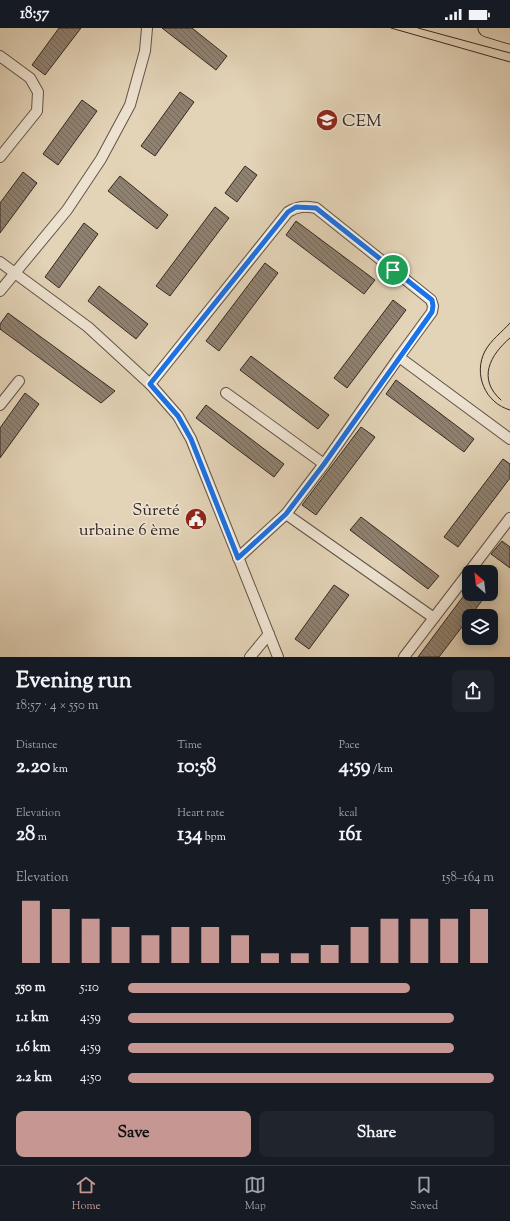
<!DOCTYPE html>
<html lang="en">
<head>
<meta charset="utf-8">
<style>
	:root { --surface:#171b24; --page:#20242c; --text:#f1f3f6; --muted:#9ea1a6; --line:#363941; --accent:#c59692 }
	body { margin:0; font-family:"Sorts Mill Goudy",serif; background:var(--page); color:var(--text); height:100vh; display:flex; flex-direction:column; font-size:15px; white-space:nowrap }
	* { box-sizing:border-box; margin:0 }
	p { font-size:13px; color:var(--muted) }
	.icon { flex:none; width:22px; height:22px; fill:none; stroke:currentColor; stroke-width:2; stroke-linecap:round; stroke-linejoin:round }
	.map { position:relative; height:629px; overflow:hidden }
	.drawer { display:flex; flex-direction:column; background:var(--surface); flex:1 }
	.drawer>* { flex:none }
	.needle { width:26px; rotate:332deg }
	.fabs { position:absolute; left:462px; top:537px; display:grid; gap:8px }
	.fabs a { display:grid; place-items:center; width:36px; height:36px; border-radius:8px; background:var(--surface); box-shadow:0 2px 10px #0003; font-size:20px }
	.pin { position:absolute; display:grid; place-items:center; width:34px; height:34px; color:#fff; margin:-17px; border:2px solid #fff; border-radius:50%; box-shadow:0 1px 4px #0007 }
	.round { display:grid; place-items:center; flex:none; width:42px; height:42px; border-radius:8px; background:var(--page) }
	.overview { display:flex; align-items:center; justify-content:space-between; height:68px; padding:0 16px }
	h1 { font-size:22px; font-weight:700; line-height:30px }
	.figures { display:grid; grid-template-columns:repeat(3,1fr); gap:6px; height:68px; padding:4px 16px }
	.figures div { display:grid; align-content:center }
	.figures b { font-size:20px; font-weight:700 }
	.figures small { font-size:11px; font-weight:400 }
	.figures p { font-size:11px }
	.chart { height:112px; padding:8px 16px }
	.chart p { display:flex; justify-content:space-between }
	.chart svg { width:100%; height:72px; margin-top:4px; stroke:var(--accent); stroke-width:6 }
	.action { display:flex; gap:8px; margin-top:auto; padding:8px 16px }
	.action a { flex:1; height:46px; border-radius:8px; background:var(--accent); color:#111; font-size:16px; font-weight:700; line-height:46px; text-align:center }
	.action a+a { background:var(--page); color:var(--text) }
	ul { padding:0 16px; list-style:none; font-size:13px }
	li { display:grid; grid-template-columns:64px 48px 1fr; align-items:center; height:30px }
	li i { height:10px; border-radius:5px; background:var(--accent) }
	.status { display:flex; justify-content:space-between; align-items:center; height:28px; padding:0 20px; background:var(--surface); direction:ltr }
	.status svg { height:11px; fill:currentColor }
	.tab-bar { display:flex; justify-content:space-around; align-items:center; height:56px; border-top:1px solid var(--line); background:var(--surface); font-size:11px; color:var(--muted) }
	.tab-bar a { display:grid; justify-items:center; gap:2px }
	.tab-bar .active { color:var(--accent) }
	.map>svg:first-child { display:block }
</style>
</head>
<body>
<div class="status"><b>18:57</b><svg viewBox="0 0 49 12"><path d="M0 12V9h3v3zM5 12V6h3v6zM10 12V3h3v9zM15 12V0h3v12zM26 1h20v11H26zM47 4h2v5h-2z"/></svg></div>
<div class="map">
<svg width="510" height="629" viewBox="0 0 510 629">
	<defs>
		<pattern id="building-back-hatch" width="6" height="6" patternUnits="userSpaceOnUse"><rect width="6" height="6" fill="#8f8170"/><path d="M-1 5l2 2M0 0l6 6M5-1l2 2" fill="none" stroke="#766a5c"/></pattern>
	</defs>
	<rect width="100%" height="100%" fill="#e3d3b7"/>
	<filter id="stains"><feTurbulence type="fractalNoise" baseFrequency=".005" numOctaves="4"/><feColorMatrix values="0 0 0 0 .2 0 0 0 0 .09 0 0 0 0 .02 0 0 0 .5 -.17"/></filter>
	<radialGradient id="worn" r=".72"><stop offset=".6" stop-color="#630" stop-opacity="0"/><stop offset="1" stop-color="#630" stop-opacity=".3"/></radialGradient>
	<g fill="url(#building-back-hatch)" stroke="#342923">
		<path d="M59,0H81L45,47L32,37Z"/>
		<path d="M162,0H192L227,28L216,42Z"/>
		<path d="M180,64L194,74L155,128L141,118Z"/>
		<path d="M82,72L97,83L58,137L43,126Z"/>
		<path d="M245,138L257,147L237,174L225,165Z"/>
		<path d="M23,144L37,155L0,205V175Z"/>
		<path d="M120,148L168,187L157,201L108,163Z"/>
		<path d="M215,179L229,190L170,268L156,258Z"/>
		<path d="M296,193L375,252L364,266L286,207Z"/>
		<path d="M84,195L98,206L59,260L45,249Z"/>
		<path d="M265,235L278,245L219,323L206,313Z"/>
		<path d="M99,258L148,296L136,311L88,273Z"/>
		<path d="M393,272L406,282L347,360L334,350Z"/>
		<path d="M8,285L115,363L101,375L0,301V296Z"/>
		<path d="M251,328L329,387L318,401L240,342Z"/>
		<path d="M396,352L474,411L464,424L386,366Z"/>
		<path d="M25,365L39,376L0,430V400Z"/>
		<path d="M206,377L284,436L274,449L196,390Z"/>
		<path d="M361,399L375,409L316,487L302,477Z"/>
		<path d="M503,431L510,436V450L458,519L444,509Z"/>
		<path d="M361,489L439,548L428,561L350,502Z"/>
		<path d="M502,513L510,519V540L491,526Z"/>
		<path d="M334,557L349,567L309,621L295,611Z"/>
		<path d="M465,566H487L439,629H418Z"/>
	</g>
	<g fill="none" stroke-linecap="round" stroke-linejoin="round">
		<g stroke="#605448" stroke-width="12">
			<g id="street">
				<path d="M0,28L30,50L38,64L37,83L0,129"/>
				<path d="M0,234L88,299L150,356L178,388L191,411L278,629"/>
				<path d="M0,263L67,182L101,131L130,77L145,23L147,0"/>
				<path d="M150,356L288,184C298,178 305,178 316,180L431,272L433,278L432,284L399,329L510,411"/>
				<path d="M226,365L324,436"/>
				<path d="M0,377L19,353"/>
				<path d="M286,486L434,590"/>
				<path d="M238,530L286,486L324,436L399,329"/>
				<path d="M469,544L510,490"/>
				<path d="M250,629L269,606"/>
				<path d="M404,629L469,544"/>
			</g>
		</g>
		<g stroke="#342923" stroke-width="19">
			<path id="primary" d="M487,0L510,7"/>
		</g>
		<use href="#street" stroke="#ede2d0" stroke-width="10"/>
		<use href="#primary" stroke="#e3d3b7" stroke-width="17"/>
		<g stroke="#342923" stroke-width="1">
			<path d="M391,0L510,34"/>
			<path d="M418,0L510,25"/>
			<path d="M510,295C502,304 491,312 485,323C473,346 485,375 510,382"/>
			<path d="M501,372C477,351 490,327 510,310"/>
		</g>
	</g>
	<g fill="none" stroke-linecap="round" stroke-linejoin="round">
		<g stroke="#fff" stroke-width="8">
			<path id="route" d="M296,179L316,180L432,272L433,278L432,284L324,436L286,486L238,530L191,411L178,388L150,356L288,184Z"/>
		</g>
		<use href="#route" stroke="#1a73e8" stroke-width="5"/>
	</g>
	<defs>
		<g id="school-disc" transform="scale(1.15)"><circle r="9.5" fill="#8f2418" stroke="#ede2d0"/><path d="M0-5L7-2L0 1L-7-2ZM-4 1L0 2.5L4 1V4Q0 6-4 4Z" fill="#fff"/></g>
		<g id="civic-disc" transform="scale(1.15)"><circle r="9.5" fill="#8f2418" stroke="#ede2d0"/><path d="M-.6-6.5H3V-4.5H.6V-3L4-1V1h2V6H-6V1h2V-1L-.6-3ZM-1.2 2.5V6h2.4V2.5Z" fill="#fff"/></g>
	</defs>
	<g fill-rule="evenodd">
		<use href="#school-disc" x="327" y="92"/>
		<use href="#civic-disc" x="196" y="491"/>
	</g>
	<g text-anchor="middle" stroke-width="3.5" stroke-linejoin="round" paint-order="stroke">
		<g font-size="17" fill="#342923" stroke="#ede2d0" text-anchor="start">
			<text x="342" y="98">CEM</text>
			<text x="180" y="487" text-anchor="end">Sûreté<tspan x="180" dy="20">urbaine 6 ème</tspan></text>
		</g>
	</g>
	<rect width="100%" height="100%" filter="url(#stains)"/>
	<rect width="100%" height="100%" fill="url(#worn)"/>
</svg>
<div class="fabs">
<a><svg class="needle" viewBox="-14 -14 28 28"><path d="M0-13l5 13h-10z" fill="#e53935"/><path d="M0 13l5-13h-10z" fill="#9ea1a6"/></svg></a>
<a><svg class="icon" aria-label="layers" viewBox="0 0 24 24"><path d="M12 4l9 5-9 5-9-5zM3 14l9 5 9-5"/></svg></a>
</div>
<div class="pin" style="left:393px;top:242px;background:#1e9e55"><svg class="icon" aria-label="arrive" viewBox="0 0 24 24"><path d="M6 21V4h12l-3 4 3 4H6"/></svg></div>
</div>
<section class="drawer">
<div class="overview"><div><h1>Evening run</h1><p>18:57 · 4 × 550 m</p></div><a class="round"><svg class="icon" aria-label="share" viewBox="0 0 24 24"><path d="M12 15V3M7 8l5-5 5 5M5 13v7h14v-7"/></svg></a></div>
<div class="figures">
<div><p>Distance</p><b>2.20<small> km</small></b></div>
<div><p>Time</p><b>10:58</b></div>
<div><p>Pace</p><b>4:59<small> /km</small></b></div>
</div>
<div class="figures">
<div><p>Elevation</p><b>28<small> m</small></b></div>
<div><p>Heart rate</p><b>134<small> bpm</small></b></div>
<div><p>kcal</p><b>161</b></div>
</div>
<div class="chart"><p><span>Elevation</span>158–164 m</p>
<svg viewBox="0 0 160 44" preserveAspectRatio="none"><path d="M5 44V6M15 44V11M25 44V17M35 44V22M45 44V27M55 44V22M65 44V22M75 44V27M85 44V38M95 44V38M105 44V33M115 44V22M125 44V17M135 44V17M145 44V17M155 44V11"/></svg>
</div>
<ul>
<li><b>550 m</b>5:10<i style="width:77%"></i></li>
<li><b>1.1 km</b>4:59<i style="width:89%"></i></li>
<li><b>1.6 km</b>4:59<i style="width:89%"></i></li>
<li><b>2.2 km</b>4:50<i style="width:100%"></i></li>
</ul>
<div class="action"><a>Save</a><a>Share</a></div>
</section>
<nav class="tab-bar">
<a class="active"><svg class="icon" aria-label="home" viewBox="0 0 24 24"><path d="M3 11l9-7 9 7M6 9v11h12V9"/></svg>Home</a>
<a><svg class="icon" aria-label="map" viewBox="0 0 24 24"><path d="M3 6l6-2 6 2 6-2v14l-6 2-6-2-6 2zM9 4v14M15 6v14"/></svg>Map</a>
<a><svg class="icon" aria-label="saved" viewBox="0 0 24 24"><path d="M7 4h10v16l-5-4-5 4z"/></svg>Saved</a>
</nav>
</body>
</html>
